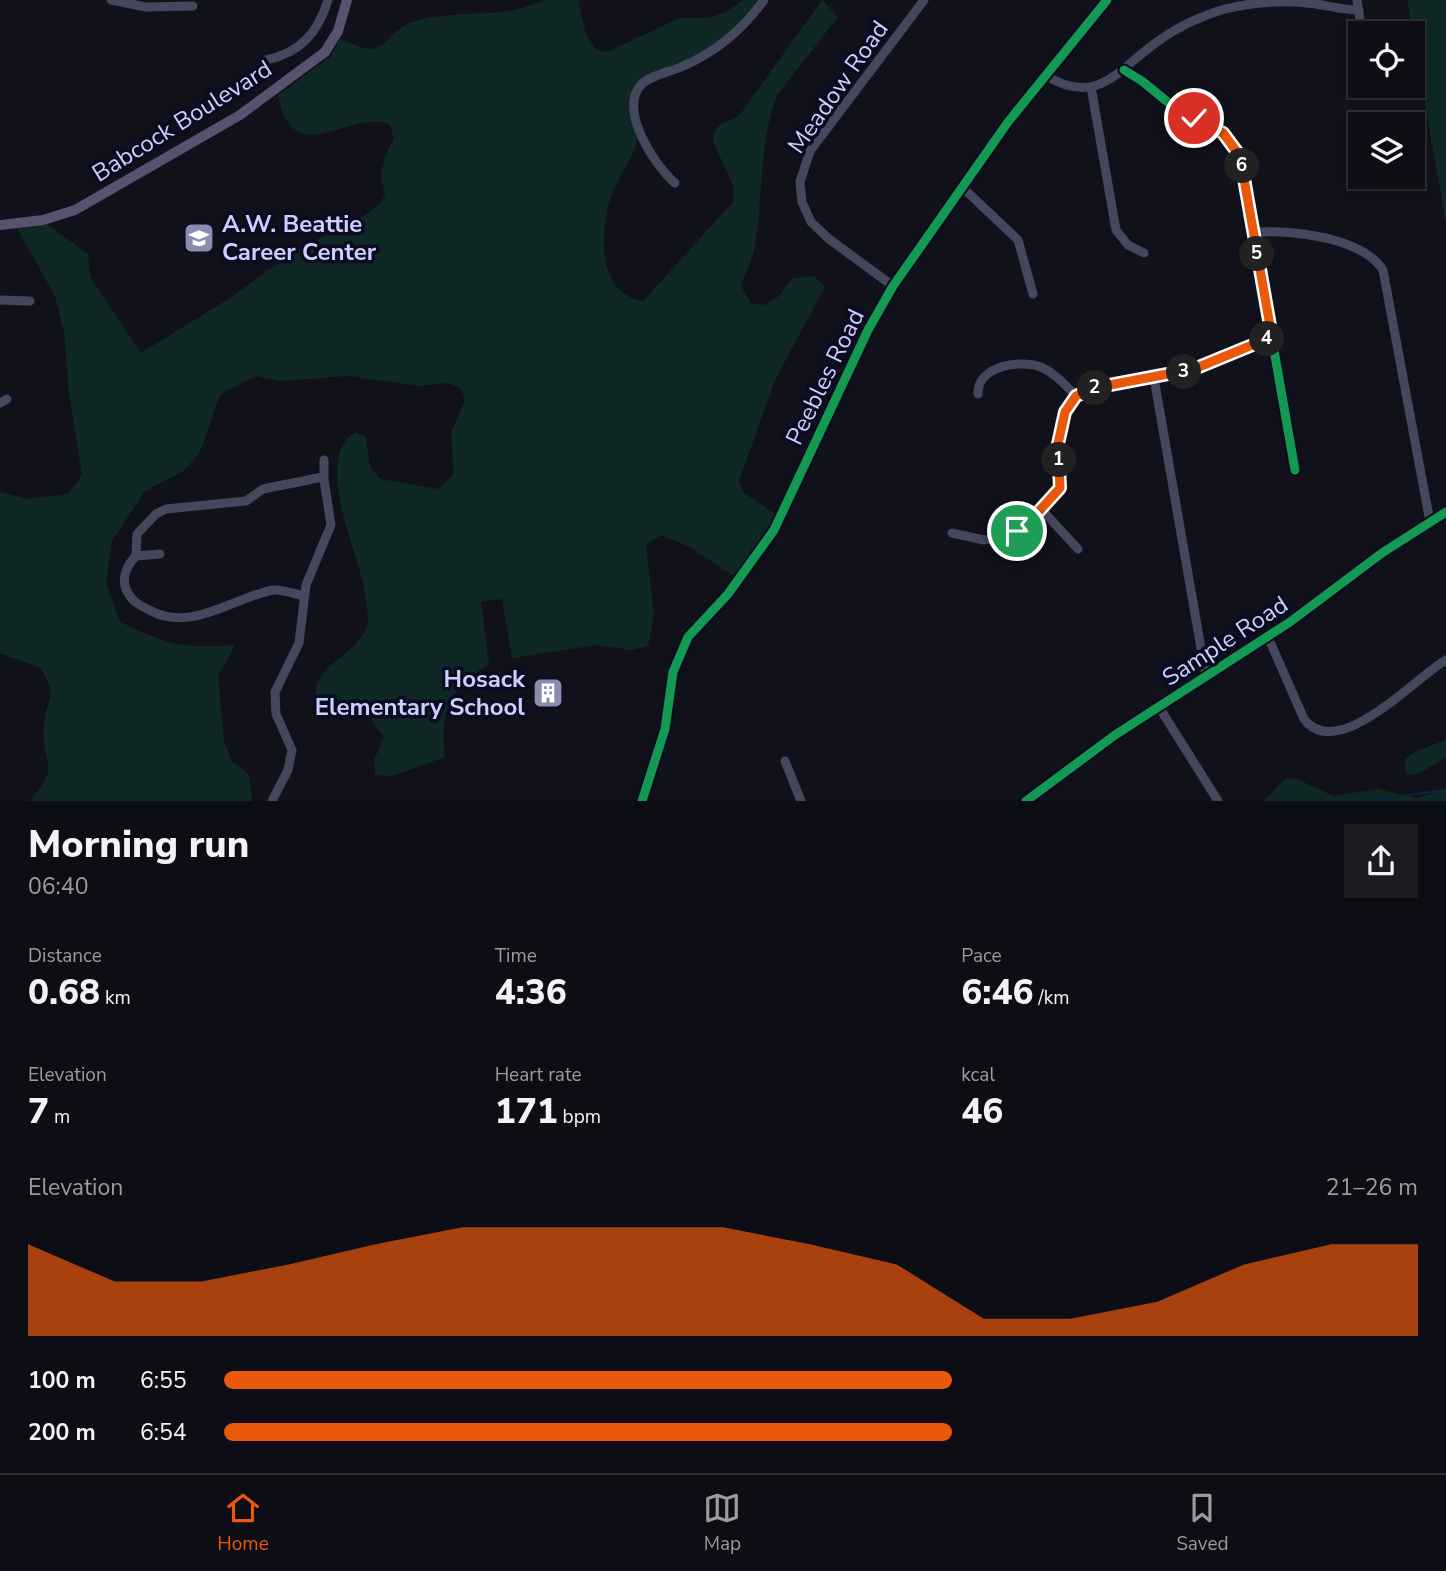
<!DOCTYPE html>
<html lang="en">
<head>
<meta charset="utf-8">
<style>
	:root { --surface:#0d0d15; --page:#1b1b22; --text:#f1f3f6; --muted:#9a9ca0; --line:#2d2d34; --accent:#ea580c }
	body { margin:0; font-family:"Nunito Sans",sans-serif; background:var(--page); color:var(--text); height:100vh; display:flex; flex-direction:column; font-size:26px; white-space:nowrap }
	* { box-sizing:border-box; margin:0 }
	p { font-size:23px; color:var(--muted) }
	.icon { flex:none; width:38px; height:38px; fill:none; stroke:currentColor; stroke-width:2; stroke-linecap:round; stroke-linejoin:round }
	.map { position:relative; height:801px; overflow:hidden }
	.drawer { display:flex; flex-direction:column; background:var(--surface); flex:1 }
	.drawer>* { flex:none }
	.tools { position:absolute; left:1348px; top:21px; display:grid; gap:14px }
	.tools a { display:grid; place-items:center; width:77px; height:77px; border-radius:0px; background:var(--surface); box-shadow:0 2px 5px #0004,0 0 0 2px var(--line); font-size:35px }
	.pin { position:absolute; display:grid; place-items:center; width:60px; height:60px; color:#fff; margin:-30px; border:4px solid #fff; border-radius:50%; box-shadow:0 2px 7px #0007 }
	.km { position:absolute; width:35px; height:35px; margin:-18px; border-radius:50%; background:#222; color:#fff; font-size:19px; line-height:35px; text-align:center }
	.round { display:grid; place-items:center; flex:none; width:74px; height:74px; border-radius:0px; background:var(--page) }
	.headline { display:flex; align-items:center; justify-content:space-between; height:119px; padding:0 28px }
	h1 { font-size:38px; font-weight:800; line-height:52px }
	.stats { display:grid; grid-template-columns:repeat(3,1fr); gap:10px; height:119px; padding:7px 28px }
	.stats div { display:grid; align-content:center }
	.stats b { font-size:35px; font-weight:800 }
	.stats small { font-size:19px; font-weight:400 }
	.stats p { font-size:19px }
	.chart { height:196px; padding:14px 28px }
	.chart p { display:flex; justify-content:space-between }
	.chart svg { width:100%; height:126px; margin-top:7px; fill:var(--accent); opacity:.7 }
	ul { padding:0 28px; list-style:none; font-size:23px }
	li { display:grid; grid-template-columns:112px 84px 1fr; align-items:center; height:52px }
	li i { height:18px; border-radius:9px; background:var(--accent) }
	.dock { display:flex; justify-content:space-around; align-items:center; height:98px; border-top:2px solid var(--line); background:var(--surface); font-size:19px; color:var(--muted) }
	.dock a { display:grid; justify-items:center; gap:4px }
	.dock .current { color:var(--accent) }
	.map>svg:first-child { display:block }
</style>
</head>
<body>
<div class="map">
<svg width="1446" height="801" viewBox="0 0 1446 801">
	<rect width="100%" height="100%" fill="#11111c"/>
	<g fill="#0f2825">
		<path d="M543,0H578L586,35L597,50L608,52L679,18H707L724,13L744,0H760C740,27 715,45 686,61C671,68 643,73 634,88C625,103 641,125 637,141C632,161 616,179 610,199C600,236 597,293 643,301L733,202L734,188L713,141C712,125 727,121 739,116L822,0L838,17L777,95C758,146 764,193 755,245C753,259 745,273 741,286L751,303L765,305L779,296L791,279L814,276L825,287L775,380L739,481L744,493L778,516L737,578L688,546L661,535L646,545L654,615L648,646L631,650L597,645L512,658L502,599L481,602L489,664C450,689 439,710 445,757L392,776L375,775L374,760L384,737C375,726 364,702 348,701C334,699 329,703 316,694C314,663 363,653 368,622C369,615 366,603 365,595C361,555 311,460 355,432L366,437L370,467L380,479L438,489L454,474L451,433L465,400L462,390L449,383L419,386L347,376L281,381L255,376L220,395L200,452L184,471L145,491L112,541L106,583L120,622C167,644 183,650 235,645L218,676L224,741L232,762L249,774L252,801H29C64,764 40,763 44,725C46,697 59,699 41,668L0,653V492L28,499L68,494L82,475L69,393L64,332L55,296L17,228L47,224L88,254L90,277L141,353L230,298L297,250L364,216L381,203L385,194L381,176L385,156L394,139L390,125C356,105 292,175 278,95L330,57L341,38C390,66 380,31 416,21C458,8 503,21 543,0Z"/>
		<path d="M1407,0H1446V224Z"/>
		<path d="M1446,740V757L1420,773L1406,775L1405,759L1414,752Z"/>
		<path d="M1295,778L1333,796L1377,789L1417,798L1446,789V801H1264L1285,779Z"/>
	</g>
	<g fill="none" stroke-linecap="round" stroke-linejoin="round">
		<path stroke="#0a2540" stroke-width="2" d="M1365,801L1446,790"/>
		<g stroke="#45475d" stroke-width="9">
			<path d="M111,0L146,7L193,6"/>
			<path d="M1357,0L1362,33"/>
			<path d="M266,60C300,53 318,33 328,0"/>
			<path d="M1124,70L1142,81L1175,108L1219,130L1240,156L1295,470"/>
			<path d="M1045,75C1098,108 1118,69 1157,42C1177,27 1201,16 1225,9C1254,2 1286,0 1316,4C1330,6 1344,10 1359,10"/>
			<path d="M1091,87L1116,230L1128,245L1144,253"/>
			<path d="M675,183C655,166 617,109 642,84C651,75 670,72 681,67C715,53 743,29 764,0"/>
			<path d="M963,188L1018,240L1033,294"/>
			<path d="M1254,233C1289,228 1363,238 1383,270L1430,522"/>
			<path d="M893,286L829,239L811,222L802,202L800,182L810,151L924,0"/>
			<path d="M0,300L30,301"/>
			<path d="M1154,378L1206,677"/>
			<path d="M978,394C977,366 1020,359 1041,367C1055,373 1065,385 1076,396"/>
			<path d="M0,403L7,399"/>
			<path d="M1042,510L1078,549"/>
			<path d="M952,533L984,540L1008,535L1030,521L1052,499L1061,485L1058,450L1060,433L1068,405L1076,396L1095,388L1185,372L1272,337"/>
			<path d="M160,554L136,556C128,564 121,577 126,589C131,601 138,604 149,610C191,633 232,598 273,590C282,589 295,594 304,596"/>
			<path d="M136,556L137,534L156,514L166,509L246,501L263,489L323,477"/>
			<path d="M1268,637L1304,719C1338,764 1418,675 1446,660"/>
			<path d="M1159,707L1218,801"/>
			<path d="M785,761L801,801"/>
			<path d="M272,801L288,770L292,750L276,714L275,692L299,643L306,585L331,525L324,480V460"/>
			<path d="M642,801L665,729L673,672L688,637L728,594L774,530L868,330L893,286L1008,122L1107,0"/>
			<path d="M1026,801L1115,735L1290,622L1382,553L1446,512"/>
		</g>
		<path stroke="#585270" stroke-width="10" d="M0,225L43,220L75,210L240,115L325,52L338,31L347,0"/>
		<g stroke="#0c0c21" stroke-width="13">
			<g id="cycleway">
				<path d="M1124,70L1142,81L1175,108L1219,130L1240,156L1295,470"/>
				<path d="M642,801L665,729L673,672L688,637L728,594L774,530L868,330L893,286L1008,122L1107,0"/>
				<path d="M1026,801L1115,735L1290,622L1382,553L1446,512"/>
			</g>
		</g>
		<use href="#cycleway" stroke="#139951" stroke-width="9"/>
	</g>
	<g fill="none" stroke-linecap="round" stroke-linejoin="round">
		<g stroke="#fff" stroke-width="14">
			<path id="route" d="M1017,531L1030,521L1060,488L1058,444L1065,412L1076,396L1094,388L1194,369L1272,337L1240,156L1223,133L1194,118"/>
		</g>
		<use href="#route" stroke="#ea580c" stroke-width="9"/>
	</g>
	<defs>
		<g id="school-square" transform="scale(1.575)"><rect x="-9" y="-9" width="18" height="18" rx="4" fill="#8b8cb0" stroke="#0c0c21"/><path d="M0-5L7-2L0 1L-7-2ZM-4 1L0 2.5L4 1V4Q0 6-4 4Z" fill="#fff"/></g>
		<g id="building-square" transform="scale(1.575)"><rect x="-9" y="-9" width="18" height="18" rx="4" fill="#8b8cb0" stroke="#0c0c21"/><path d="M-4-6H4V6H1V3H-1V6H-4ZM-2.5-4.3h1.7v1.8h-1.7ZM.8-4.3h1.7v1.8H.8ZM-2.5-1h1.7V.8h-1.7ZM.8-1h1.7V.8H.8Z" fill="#fff"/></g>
	</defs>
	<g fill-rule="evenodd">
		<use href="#school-square" x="199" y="238"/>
		<use href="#building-square" x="548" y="693"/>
	</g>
	<g text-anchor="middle" stroke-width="7" stroke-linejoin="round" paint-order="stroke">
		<g font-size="24" fill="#cccfff" stroke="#0c0c21">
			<text transform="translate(838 87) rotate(-55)" y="8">Meadow Road</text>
			<text transform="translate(182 121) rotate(-32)" y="8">Babcock Boulevard</text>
			<text transform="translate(825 377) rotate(-64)" y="8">Peebles Road</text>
			<text transform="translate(1225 641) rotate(-33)" y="8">Sample Road</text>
		</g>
		<g font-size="24" font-weight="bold" fill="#cccfff" stroke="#0c0c21" text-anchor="start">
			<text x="222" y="232">A.W. Beattie<tspan x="222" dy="28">Career Center</tspan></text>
			<text x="525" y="687" text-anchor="end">Hosack<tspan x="525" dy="28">Elementary School</tspan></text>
		</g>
	</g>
</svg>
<div class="tools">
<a><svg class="icon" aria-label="locate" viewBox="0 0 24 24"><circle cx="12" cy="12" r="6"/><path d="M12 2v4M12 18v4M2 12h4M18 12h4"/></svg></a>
<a><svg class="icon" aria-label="layers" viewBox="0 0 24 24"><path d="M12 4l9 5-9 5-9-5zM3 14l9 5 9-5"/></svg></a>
</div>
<div class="pin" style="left:1017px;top:531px;background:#1e9e55"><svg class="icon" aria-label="arrive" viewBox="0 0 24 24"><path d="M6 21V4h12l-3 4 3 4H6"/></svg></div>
<div class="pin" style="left:1194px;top:118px;background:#d93025"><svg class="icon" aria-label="check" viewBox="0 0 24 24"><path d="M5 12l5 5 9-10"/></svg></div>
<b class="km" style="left:1059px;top:460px">1</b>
<b class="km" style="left:1095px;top:388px">2</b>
<b class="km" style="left:1184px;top:372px">3</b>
<b class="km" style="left:1267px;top:339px">4</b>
<b class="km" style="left:1257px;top:254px">5</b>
<b class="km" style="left:1242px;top:166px">6</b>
</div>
<section class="drawer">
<div class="headline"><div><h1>Morning run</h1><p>06:40</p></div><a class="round"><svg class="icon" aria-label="share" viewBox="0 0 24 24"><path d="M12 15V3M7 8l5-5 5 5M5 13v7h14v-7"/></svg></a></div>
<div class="stats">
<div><p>Distance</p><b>0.68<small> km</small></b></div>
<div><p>Time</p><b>4:36</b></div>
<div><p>Pace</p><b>6:46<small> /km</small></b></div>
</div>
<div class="stats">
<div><p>Elevation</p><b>7<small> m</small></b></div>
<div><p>Heart rate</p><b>171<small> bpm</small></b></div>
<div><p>kcal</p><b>46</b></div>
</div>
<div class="chart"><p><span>Elevation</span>21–26 m</p>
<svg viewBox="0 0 160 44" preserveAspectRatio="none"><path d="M0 44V12L10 25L20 25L30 19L40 12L50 6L60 6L70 6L80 6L90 12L100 19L110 38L120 38L130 32L140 19L150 12L160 12V44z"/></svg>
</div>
<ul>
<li><b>100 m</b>6:55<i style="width:61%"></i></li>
<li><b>200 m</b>6:54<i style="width:61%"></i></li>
</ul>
</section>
<nav class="dock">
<a class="current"><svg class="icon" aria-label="home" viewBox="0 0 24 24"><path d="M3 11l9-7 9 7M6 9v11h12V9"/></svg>Home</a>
<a><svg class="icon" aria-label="map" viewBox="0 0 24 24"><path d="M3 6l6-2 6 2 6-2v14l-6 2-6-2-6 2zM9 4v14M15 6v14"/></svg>Map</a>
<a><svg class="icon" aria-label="saved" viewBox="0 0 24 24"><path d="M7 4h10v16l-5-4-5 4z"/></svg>Saved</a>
</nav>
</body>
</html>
